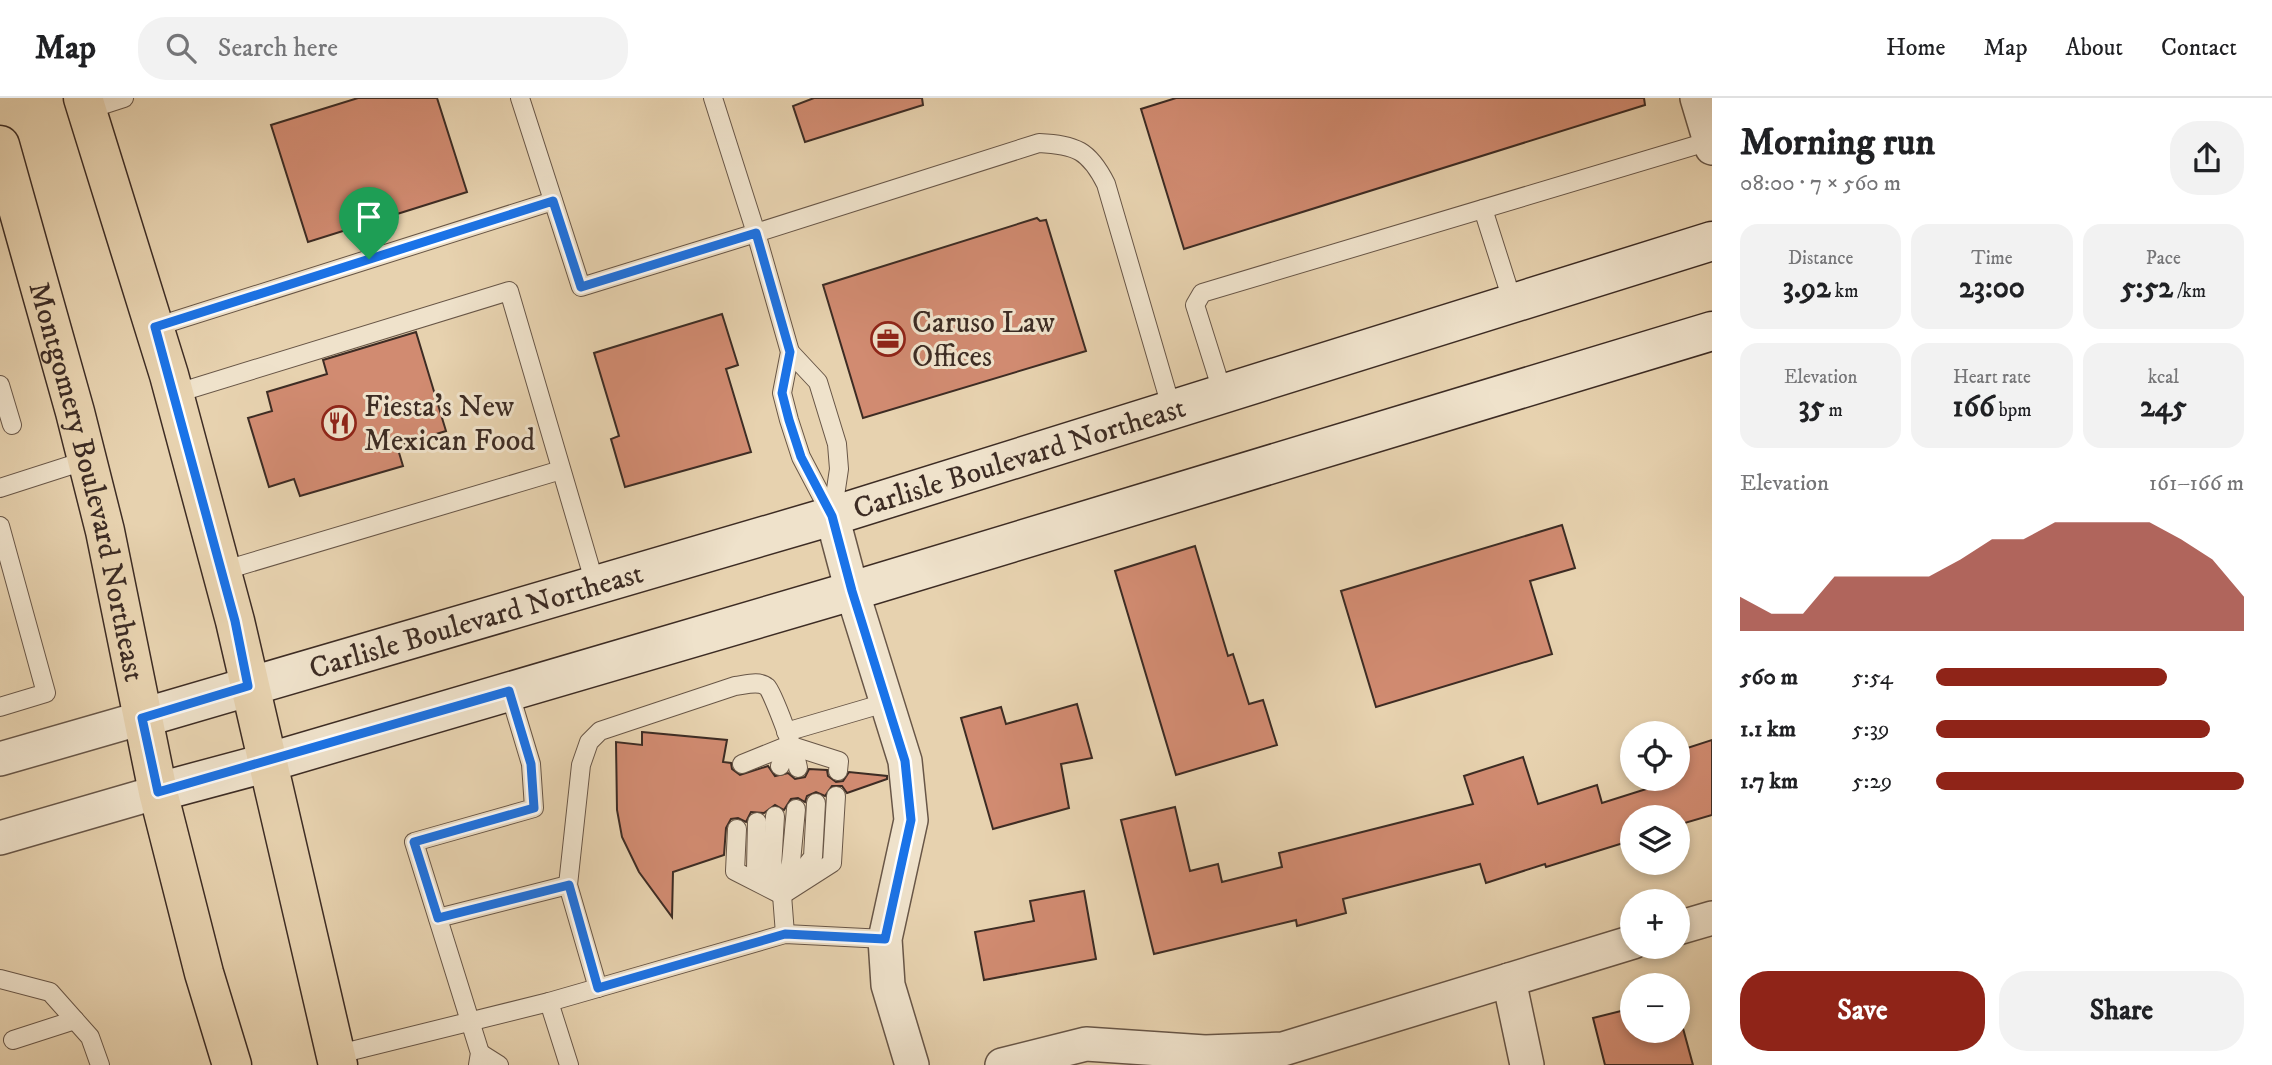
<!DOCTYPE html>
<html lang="en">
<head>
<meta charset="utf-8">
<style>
	:root { --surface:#fff; --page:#f2f2f2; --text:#202124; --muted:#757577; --line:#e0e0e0; --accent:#8f2418 }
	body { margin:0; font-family:"IM FELL DW Pica",serif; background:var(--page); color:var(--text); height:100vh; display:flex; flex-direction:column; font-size:26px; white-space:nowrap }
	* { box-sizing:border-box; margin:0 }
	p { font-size:23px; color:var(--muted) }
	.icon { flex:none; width:38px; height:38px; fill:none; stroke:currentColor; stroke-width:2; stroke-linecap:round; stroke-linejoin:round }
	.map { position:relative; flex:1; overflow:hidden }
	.details { display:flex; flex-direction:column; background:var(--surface); width:560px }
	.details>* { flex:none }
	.fabs { position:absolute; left:1620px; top:623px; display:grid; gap:14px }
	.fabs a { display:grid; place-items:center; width:70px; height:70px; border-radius:50%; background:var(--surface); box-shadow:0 4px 10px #0003; font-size:35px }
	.pin { position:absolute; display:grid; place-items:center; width:60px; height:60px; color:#fff; margin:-72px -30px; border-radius:50% 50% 50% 0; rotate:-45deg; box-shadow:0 0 7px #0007 }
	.pin .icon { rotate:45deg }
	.round { display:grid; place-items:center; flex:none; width:74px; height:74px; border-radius:28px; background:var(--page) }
	.overview { display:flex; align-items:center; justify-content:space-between; height:119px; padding:0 28px }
	h1 { font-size:38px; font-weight:800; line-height:52px }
	.stats { display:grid; grid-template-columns:repeat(3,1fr); gap:10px; height:119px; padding:7px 28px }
	.stats div { display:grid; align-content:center; border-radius:18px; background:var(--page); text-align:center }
	.stats b { font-size:30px; font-weight:800 }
	.stats small { font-size:19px; font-weight:400 }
	.stats p { font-size:19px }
	.chart { height:196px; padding:14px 28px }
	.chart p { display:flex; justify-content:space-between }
	.chart svg { width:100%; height:126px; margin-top:7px; fill:var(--accent); opacity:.7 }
	.action { display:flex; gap:14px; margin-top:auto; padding:14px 28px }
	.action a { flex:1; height:80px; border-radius:28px; background:var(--accent); color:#fff; font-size:28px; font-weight:800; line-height:80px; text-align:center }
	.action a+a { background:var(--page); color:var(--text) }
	ul { padding:0 28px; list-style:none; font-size:23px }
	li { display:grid; grid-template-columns:112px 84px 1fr; align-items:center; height:52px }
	li i { height:18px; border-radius:9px; background:var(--accent) }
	header { display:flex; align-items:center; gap:42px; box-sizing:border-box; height:98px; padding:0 35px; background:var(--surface); border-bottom:2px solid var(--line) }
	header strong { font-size:33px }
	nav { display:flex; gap:38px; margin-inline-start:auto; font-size:24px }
	.search { width:490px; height:63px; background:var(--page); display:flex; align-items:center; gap:18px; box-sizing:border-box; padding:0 24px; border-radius:28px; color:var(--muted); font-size:26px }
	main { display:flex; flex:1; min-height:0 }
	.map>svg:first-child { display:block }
</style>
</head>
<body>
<header>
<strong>Map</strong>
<div class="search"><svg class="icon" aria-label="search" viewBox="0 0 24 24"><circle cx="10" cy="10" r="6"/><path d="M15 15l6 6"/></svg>Search here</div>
<nav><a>Home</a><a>Map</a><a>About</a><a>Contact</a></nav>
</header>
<main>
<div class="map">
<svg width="1712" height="967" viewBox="0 0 1712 967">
	<rect width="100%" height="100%" fill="#e7d2af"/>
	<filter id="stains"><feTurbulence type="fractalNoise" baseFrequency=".00286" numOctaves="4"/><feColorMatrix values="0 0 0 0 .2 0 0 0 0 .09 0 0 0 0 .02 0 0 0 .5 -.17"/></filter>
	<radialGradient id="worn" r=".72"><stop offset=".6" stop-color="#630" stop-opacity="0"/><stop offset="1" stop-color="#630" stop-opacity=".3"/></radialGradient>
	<g fill="#d18b71" stroke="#3d2c24" stroke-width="2">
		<path d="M358,0H437L467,94L308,144L271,27Z"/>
		<path d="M814,0H922L923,7L805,44L793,8Z"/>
		<path d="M1176,0H1644L1645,7L1184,151L1141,11Z"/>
		<path d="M1037,120L1040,123L1046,122L1086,253L863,320L823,187Z"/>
		<path d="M722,216L738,267L726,271L751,354L625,389L611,341L619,338L594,255Z"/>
		<path d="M416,234L446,333L397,348L403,368L300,398L294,381L269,389L248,320L272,313L267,294L327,276L323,262Z"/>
		<path d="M1562,427L1575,470L1530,483L1552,556L1376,609L1341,493Z"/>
		<path d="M1195,448L1228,558L1233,556L1249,606L1263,602L1277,647L1176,677L1115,473Z"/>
		<path d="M1077,606L1092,660L1061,666L1069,710L993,731L961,620L1001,609L1006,626Z"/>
		<path d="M642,634L727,642L723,664L731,665L732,671L740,677L768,668L775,678L788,675L795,681L805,679L809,671L827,672L828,678L836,684L843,683L849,674L887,678V681L847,695L842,688H832L825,698L816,694L807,698L805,704L798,700L791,701L784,712L775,707L764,715L751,714L746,724L738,720L731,721L726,730L724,757L673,774L672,819L639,774L622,739L617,712L616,644L642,647Z"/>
		<path d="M1712,642V717L1678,727V719H1633V742L1546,769L1545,766L1486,785L1480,766L1343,801L1346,815L1297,828L1296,822L1154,856L1121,722L1175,709L1190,773L1218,766L1222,784L1282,769L1279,755L1473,706L1464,678L1523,659L1538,706L1597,687L1602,705L1678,681V653Z"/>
		<path d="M1084,793L1096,861L984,882L975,834L1034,823L1030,803Z"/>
		<path d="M1633,910V933H1678V912L1693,967H1605L1593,920Z"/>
	</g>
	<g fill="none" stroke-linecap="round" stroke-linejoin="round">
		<g stroke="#685647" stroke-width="20">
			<g id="lane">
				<path d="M520,0L581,189L756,135L713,0"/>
				<path d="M87,12L124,0"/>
				<path d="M1483,111L1513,205"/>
				<path d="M155,229L553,103"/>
				<path d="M790,254L818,284L837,346L839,371L832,418"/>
				<path d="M0,287L12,327"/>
				<path d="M174,296L509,193L595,486"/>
				<path d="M1223,296L1195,207L1202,195L1710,43"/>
				<path d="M0,390L87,362"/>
				<path d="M832,418L801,359L789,322L782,295L790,254L756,135L1039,45C1076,47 1089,52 1106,86L1172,312"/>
				<path d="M0,428L46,595L0,609"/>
				<path d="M222,473L561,372"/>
				<path d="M786,634L885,605"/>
				<path d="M742,666L789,647L839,663L838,673"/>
				<path d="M780,668L789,647"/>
				<path d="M775,718L772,770L782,797L785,836"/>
				<path d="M757,724L756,771L772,787"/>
				<path d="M737,731L735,773L782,797"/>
				<path d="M793,784L813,759L816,705"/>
				<path d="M784,791L791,764L796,711"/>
				<path d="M782,797L832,765L836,698"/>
				<path d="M438,820L568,787"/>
				<path d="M0,881L50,894L90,939L100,967"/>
				<path d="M598,890L568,787L581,667L589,644L600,633L735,588C745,587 759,582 767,589C773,594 798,664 798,670"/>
				<path d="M13,942L75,922"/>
				<path d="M480,955L499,967"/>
				<path d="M335,957L549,904"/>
				<path d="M478,967L480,955L414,744L534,710L531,666L509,593"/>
				<path d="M569,967L549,904L785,836L885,841"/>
			</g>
		</g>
		<g stroke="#685647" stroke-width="36">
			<g id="street">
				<path d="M1697,0L1712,50"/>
				<path d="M832,418L852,493L905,663L911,722L885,841L888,887L912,967"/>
				<path d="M0,661L142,620"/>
				<path d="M0,740L158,694"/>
				<path d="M1678,830L1712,820"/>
				<path d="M1509,882L1527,967"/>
				<path d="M1002,967L1086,946L1205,954L1283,951L1633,844"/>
			</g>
		</g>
		<g stroke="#3d2c24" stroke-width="41">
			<g id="secondary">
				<path id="s1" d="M142,620L832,418L1712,143"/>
				<path d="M158,694L266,665L852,493L1712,233"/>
			</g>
		</g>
		<g stroke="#3d2c24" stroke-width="41">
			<g id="primary">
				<path d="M83,0L169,277L235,523L338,967"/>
				<path id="s2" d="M0,47L75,314L105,433L158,694L204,875L232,967"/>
			</g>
		</g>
		<use href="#lane" stroke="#efe2cb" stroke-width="18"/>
		<use href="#street" stroke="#efe2cb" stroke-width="33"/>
		<use href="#secondary" stroke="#efe2cb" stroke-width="38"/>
		<use href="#primary" stroke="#e7d2af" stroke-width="38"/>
	</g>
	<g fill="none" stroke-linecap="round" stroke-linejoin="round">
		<g stroke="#fff" stroke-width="14">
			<path id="route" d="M553,103L581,189L756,135L790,254L782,295L789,322L801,359L832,418L852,493L905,663L911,722L885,841L785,836L598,890L569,787L438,820L414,744L534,710L531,666L509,593L158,694L142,620L248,588L235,523L155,229Z"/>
		</g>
		<use href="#route" stroke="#1a73e8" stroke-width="9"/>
	</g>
	<defs>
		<g id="office-ring" transform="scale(1.75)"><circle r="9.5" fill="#efe2cb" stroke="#8f2418" stroke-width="1.5"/><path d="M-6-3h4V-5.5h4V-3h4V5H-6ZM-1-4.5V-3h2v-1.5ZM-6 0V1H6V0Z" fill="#8f2418"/></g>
		<g id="restaurant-ring" transform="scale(1.75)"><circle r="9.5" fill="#efe2cb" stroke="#8f2418" stroke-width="1.5"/><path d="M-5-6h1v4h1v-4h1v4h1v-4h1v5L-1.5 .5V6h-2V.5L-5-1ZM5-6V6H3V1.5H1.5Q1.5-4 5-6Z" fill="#8f2418"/></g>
	</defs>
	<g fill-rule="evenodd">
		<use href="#office-ring" x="888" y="241"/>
		<use href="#restaurant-ring" x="339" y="325"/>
	</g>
	<g text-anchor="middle" stroke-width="6" stroke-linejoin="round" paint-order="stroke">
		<g font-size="30" fill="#3d2c24" stroke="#efe2cb" text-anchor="start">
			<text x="912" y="234">Caruso Law<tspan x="912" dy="34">Offices</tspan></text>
			<text x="364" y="318">Fiesta’s New<tspan x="364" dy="34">Mexican Food</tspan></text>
		</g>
		<g font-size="30" fill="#3d2c24" stroke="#efe2cb">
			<text dy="10" stroke="none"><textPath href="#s1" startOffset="915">Carlisle Boulevard Northeast</textPath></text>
			<text dy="10" stroke="none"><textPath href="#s2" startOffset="348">Montgomery Boulevard Northeast</textPath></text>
			<text dy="10" stroke="none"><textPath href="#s1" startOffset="348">Carlisle Boulevard Northeast</textPath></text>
		</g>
	</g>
	<rect width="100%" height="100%" filter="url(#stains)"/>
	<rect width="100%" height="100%" fill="url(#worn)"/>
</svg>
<div class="fabs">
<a><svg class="icon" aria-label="locate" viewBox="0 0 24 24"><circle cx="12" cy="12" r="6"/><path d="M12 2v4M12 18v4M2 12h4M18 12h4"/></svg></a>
<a><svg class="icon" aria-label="layers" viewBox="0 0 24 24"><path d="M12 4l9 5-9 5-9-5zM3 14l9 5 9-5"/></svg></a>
<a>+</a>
<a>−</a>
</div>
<div class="pin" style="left:369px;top:161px;background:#1e9e55"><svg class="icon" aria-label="arrive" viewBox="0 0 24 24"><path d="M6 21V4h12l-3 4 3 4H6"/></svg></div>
</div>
<section class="details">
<div class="overview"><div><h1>Morning run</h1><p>08:00 · 7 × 560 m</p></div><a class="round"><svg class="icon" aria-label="share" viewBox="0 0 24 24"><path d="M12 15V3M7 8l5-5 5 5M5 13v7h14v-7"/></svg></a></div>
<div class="stats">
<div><p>Distance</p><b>3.92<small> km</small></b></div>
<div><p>Time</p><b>23:00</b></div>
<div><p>Pace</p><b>5:52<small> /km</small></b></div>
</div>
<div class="stats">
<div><p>Elevation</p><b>35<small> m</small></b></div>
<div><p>Heart rate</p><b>166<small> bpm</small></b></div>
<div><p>kcal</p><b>245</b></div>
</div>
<div class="chart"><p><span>Elevation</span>161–166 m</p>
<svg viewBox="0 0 160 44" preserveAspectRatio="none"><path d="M0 44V32L10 38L20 38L30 25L40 25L50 25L60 25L70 19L80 12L90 12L100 6L110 6L120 6L130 6L140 12L150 19L160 32V44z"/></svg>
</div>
<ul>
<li><b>560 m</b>5:54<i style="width:75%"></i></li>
<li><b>1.1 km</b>5:39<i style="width:89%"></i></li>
<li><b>1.7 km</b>5:29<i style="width:100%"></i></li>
</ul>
<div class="action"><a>Save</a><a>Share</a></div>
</section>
</main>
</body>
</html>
